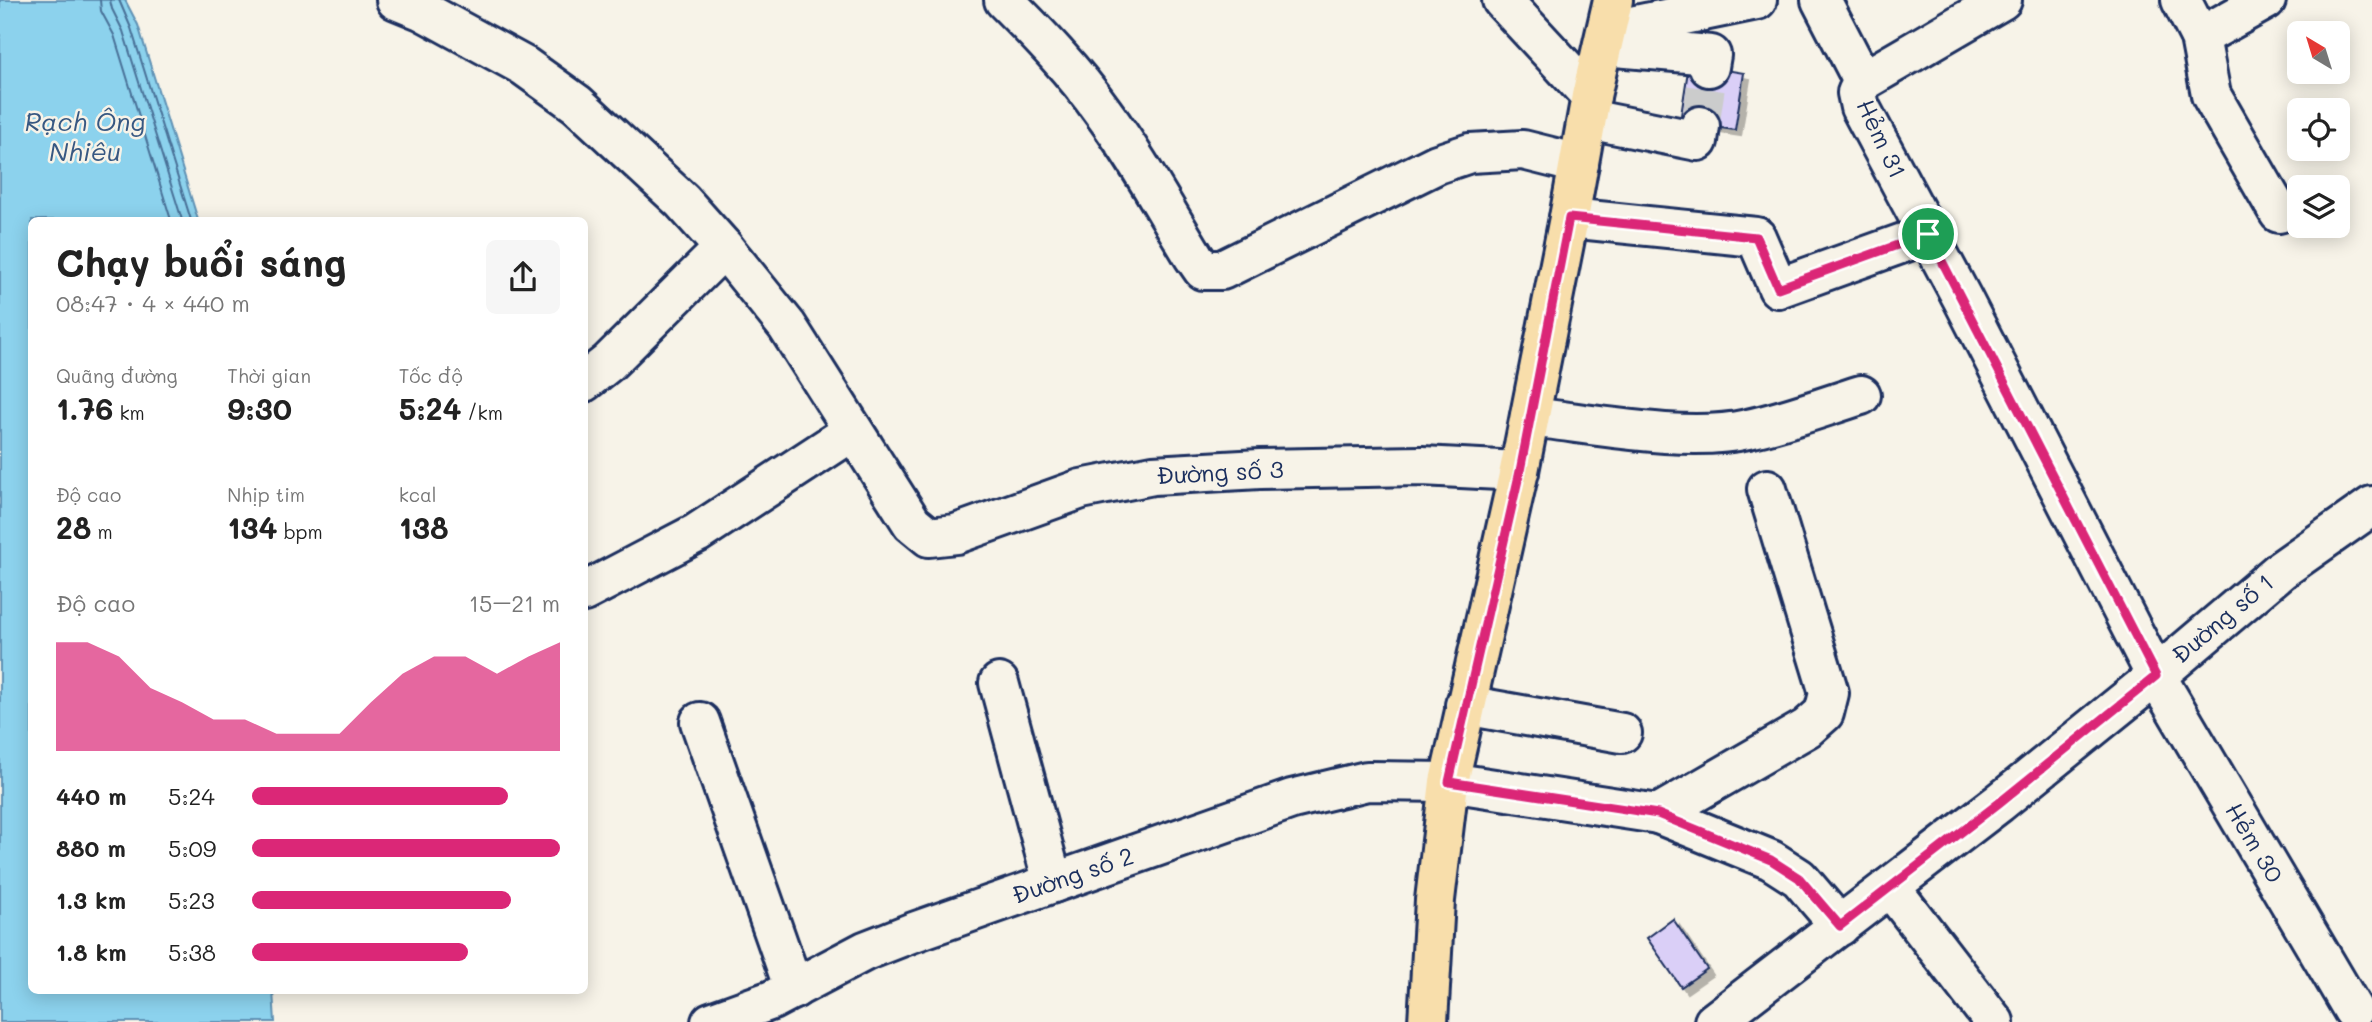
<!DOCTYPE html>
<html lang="vi">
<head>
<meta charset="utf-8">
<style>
	:root { --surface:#fff; --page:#f6f6f6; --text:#222; --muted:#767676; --accent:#db2777 }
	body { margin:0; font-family:Mali,sans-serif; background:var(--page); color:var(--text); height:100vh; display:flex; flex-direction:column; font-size:26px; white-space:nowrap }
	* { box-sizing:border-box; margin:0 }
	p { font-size:23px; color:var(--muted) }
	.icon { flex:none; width:38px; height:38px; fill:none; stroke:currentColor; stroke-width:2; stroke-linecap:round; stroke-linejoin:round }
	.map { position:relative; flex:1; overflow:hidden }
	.sheet { position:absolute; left:28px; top:217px; width:560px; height:777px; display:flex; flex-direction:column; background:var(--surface); border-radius:10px; box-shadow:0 4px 18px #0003 }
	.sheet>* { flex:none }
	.needle { width:46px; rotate:322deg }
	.buttons { position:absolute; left:2287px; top:21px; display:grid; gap:14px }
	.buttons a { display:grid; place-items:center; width:63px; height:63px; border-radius:10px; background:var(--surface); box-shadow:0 4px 18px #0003; font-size:35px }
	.pin { position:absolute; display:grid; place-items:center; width:60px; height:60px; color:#fff; margin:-30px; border:4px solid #fff; border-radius:50%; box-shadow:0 2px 7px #0007 }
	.round { display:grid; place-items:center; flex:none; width:74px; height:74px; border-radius:10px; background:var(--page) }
	.headline { display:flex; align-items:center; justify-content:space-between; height:119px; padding:0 28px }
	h1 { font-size:38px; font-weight:800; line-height:52px }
	.metrics { display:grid; grid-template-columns:repeat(3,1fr); gap:10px; height:119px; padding:7px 28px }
	.metrics div { display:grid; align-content:center }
	.metrics b { font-size:30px; font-weight:800 }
	.metrics small { font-size:19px; font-weight:400 }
	.metrics p { font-size:19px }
	.chart { height:196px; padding:14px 28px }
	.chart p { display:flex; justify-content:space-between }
	.chart svg { width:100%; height:126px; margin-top:7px; fill:var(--accent); opacity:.7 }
	ul { padding:0 28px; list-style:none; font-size:23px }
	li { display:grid; grid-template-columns:112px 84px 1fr; align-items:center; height:52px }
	li i { height:18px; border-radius:9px; background:var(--accent) }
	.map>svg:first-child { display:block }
</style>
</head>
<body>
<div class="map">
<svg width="2372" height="1022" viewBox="0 0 2372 1022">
	<defs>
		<filter id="shadow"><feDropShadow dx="6" dy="6" stdDeviation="0" flood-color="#0004"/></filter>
	</defs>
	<rect width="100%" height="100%" fill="#f7f3e8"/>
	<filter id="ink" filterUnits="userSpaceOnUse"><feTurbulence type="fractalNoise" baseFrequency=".0143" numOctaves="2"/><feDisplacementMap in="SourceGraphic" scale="14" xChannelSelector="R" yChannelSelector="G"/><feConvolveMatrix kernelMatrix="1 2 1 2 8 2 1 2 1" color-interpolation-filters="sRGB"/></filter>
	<g filter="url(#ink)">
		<path fill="#8cd2ed" stroke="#5f91b4" stroke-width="2" d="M0,0H125L138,25L198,220H32V990L273,991L275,1022H0Z"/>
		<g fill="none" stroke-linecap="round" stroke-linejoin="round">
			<g stroke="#487097" stroke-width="2">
				<path d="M100,0L101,11L114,35L171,220"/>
				<path d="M110,0L112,9L123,31L182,220"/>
				<path d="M119,0L131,28L191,220"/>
			</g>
		</g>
		<g fill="#dacff7" stroke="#1b2f5e" stroke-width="2" filter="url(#shadow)">
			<path d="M1689,64L1744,73L1735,130L1680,122Z"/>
			<path d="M1673,919L1707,969L1681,987L1647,938Z"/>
		</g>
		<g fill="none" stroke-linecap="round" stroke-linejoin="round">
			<path stroke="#cbcccc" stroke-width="38" stroke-dasharray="38 19" stroke-linecap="butt" d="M1700,126L1709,67"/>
			<g stroke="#1b2f5e" stroke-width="44">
				<g id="minor">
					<path d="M396,0L423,11L524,66L577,104L682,201L724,248L787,326L912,523L929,537L956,534L1081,489L1153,475L1260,469L1422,466L1519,471"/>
					<path d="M1004,0C1039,35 1074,71 1103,112C1137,158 1164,208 1194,257L1203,270H1222L1437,164L1470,153L1523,150L1579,164"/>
					<path d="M1502,0L1591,96"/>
					<path d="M1821,0L1863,81"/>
					<path d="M2002,0L1863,81L1857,93L1860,107L1962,298L2156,676L2353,1010"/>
					<path d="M2181,0L2200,37L2211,95L2279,213"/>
					<path d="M1607,31L1757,0"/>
					<path d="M2200,37L2266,0"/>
					<path d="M1603,46L1711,55L1709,67"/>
					<path d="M1588,119L1698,141L1700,126"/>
					<path d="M1569,218L1756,237L1778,288L1928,234"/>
					<path d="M584,382L608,363L724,248"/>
					<path d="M1530,417C1593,424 1688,443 1748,429C1786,421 1823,407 1861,395"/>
					<path d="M584,592L697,533L853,431"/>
					<path d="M999,683L1053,883"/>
					<path d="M1465,705L1622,733"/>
					<path d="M700,722L794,989"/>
					<path d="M1658,814L1771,860L1799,878L1840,926"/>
					<path d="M1890,887L1994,1022"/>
					<path d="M711,1022L772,1000L865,951L911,933L1292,799L1367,781L1449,782L1658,814L1807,728L1824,713L1829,693L1767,489"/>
					<path d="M1714,1022L1999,803L2156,676L2281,570L2372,506"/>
				</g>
			</g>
			<g stroke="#1b2f5e" stroke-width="44">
				<path id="major" d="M1428,1022L1435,900L1449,782L1519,471L1569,218L1591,96L1613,0"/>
			</g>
			<use href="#minor" stroke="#f7f3e8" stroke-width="38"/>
			<use href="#major" stroke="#f8deab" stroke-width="38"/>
		</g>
	</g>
	<g fill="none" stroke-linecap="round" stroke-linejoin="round" filter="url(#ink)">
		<g stroke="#fff" stroke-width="14">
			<path id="route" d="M1569,218L1756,237L1778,288L1928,234L2156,676L1999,803L1840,926L1799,878L1771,860L1658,814L1449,782L1520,471Z"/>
		</g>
		<use href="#route" stroke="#db2777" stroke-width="9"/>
	</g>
	<g text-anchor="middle" stroke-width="5" stroke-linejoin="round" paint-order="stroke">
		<g font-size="24" fill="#1b2f5e" stroke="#f7f3e8">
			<text transform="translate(1881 139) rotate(65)" y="8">Hẻm 31</text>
			<text transform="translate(1220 473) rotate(-3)" y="8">Đường số 3</text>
			<text transform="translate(2223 619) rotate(-40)" y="8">Đường số 1</text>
			<text transform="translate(2254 843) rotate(59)" y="8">Hẻm 30</text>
			<text transform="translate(1073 876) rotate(-19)" y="8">Đường số 2</text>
		</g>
		<g font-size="26" font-style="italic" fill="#375882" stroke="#f7f3e8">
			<text x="85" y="131">Rạch Ông<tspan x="85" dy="30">Nhiêu</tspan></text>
		</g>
	</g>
</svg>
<div class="buttons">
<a><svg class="needle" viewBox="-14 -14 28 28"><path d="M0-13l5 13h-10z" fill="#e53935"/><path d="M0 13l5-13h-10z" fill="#767676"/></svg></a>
<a><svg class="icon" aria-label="locate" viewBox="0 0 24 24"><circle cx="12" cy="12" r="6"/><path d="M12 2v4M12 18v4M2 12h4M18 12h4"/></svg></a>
<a><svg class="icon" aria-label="layers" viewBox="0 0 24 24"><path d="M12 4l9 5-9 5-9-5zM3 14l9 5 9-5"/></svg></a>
</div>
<div class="pin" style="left:1928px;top:234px;background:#1e9e55"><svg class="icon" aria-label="arrive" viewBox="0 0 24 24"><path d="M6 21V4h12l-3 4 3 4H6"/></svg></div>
<section class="sheet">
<div class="headline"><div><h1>Chạy buổi sáng</h1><p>08:47 · 4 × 440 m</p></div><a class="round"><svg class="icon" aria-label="share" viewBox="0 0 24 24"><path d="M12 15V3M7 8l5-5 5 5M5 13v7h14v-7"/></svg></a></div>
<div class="metrics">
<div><p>Quãng đường</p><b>1.76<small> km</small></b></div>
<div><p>Thời gian</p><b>9:30</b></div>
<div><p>Tốc độ</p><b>5:24<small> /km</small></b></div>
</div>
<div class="metrics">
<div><p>Độ cao</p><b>28<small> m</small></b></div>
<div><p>Nhịp tim</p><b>134<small> bpm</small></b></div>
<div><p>kcal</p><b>138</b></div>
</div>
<div class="chart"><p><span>Độ cao</span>15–21 m</p>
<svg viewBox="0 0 160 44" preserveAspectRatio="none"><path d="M0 44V6L10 6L20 11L30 22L40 27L50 33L60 33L70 38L80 38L90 38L100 27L110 17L120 11L130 11L140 17L150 11L160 6V44z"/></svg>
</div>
<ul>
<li><b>440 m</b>5:24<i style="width:83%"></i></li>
<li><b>880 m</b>5:09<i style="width:100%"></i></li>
<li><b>1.3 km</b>5:23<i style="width:84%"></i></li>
<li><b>1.8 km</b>5:38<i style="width:70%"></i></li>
</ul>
</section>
</div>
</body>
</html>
